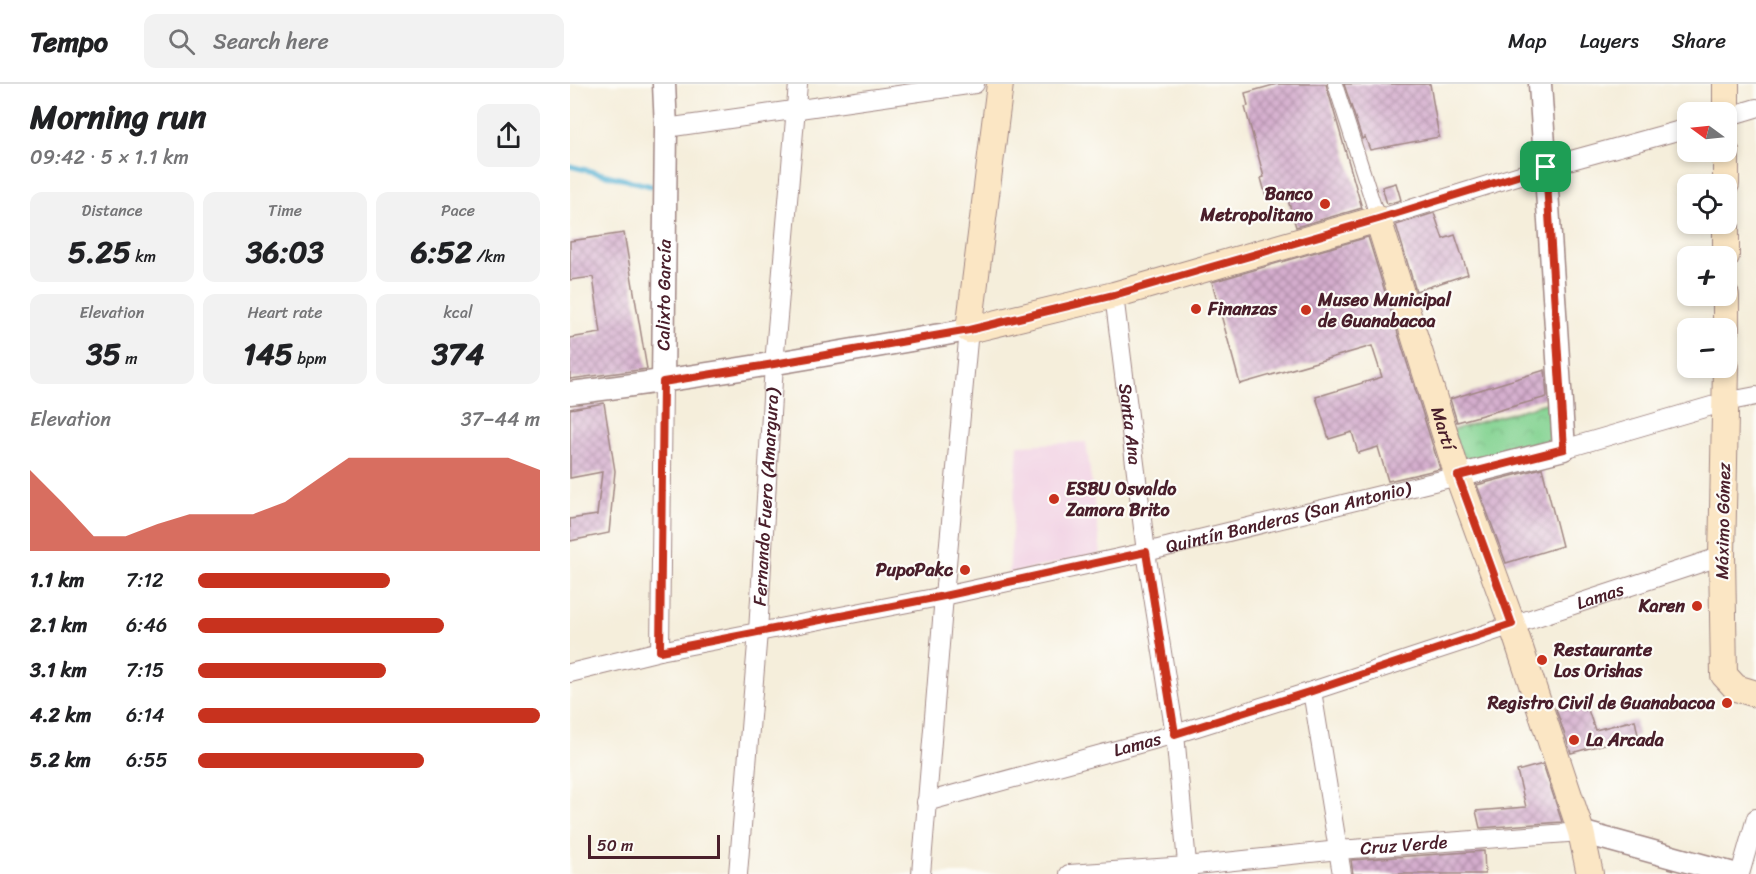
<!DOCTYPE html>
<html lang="en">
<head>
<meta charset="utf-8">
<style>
	:root { --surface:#fff; --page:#f2f2f2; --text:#202124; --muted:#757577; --line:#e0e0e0; --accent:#c8321e }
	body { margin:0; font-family:Sriracha,sans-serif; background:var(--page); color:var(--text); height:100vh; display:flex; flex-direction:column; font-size:22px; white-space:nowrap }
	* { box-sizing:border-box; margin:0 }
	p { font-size:20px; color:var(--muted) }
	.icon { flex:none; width:33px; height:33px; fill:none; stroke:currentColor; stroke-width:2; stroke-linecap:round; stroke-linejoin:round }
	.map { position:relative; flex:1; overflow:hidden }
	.drawer { display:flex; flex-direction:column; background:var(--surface); width:570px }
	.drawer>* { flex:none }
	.needle { width:39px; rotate:285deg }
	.tools { position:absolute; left:1107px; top:18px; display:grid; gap:12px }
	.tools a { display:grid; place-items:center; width:60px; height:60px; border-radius:12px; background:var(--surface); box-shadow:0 3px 9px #0003; font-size:30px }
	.scale { position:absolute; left:18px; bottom:15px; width:132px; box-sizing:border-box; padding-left:6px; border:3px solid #4a1f2b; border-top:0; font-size:16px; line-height:21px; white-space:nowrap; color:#4a1f2b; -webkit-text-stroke:4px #fdfcf7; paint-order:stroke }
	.pin { position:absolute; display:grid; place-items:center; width:51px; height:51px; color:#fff; margin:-26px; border-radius:12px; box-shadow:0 3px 9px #0006 }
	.round { display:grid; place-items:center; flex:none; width:63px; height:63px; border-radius:12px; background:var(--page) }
	.headline { display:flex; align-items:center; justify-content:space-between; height:102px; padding:0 30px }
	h1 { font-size:33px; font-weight:700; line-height:45px }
	.stats { display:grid; grid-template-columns:repeat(3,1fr); gap:9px; height:102px; padding:6px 30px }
	.stats div { display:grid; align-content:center; border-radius:12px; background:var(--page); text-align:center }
	.stats b { font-size:30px; font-weight:700 }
	.stats small { font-size:16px; font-weight:400 }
	.stats p { font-size:16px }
	.chart { height:168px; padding:12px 30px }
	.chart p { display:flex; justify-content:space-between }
	.chart svg { width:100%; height:108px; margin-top:6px; fill:var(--accent); opacity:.7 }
	ul { padding:0 30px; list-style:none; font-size:20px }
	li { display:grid; grid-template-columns:96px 72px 1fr; align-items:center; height:45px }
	li i { height:15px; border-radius:8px; background:var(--accent) }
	header { display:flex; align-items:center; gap:36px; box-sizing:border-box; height:84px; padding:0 30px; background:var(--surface); border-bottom:2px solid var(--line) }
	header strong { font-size:28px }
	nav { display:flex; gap:33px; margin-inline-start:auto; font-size:21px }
	.search { width:420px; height:54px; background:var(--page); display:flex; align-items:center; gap:15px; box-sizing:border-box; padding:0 21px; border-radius:12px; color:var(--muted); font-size:22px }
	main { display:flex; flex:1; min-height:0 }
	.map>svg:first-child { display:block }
</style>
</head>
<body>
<header>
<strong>Tempo</strong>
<div class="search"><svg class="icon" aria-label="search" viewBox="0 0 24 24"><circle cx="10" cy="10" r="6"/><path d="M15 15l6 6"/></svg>Search here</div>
<nav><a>Map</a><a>Layers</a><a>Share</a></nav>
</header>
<main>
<section class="drawer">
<div class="headline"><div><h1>Morning run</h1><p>09:42 · 5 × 1.1 km</p></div><a class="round"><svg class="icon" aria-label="share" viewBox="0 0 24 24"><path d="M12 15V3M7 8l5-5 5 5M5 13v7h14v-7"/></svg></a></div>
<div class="stats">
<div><p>Distance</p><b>5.25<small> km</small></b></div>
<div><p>Time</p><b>36:03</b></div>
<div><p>Pace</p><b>6:52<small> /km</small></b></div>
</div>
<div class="stats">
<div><p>Elevation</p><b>35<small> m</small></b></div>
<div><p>Heart rate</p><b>145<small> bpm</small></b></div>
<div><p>kcal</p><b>374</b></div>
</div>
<div class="chart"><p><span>Elevation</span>37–44 m</p>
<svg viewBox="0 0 160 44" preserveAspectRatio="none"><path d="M0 44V11L10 24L20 38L30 38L40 33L50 29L60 29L70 29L80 24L90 15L100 6L110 6L120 6L130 6L140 6L150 6L160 11V44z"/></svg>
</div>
<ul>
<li><b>1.1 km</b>7:12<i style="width:56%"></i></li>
<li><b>2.1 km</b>6:46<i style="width:72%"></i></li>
<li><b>3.1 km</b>7:15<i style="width:55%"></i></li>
<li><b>4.2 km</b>6:14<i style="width:100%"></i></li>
<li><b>5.2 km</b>6:55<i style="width:66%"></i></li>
</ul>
</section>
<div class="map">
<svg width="1186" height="790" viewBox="0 0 1186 790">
	<defs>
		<pattern id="park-crowns" width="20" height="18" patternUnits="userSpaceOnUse" patternTransform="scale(1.5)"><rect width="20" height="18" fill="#84d392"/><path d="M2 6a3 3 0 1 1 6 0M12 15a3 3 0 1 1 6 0" fill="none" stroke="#74b57e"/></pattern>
		<pattern id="building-cross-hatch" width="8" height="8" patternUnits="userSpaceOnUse" patternTransform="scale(1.5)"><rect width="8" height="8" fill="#d4adcd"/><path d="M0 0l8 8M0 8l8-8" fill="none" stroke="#ae8ca7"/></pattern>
	</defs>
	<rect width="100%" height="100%" fill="#fdfcf7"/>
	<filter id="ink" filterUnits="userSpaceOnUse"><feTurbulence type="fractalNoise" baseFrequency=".0167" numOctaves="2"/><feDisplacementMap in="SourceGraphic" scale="12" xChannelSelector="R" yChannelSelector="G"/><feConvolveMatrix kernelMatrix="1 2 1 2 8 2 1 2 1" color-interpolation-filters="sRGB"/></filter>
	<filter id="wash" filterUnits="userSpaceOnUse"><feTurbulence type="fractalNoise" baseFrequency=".008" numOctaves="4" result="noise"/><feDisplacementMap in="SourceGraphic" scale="24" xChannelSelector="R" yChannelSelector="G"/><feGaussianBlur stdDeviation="1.35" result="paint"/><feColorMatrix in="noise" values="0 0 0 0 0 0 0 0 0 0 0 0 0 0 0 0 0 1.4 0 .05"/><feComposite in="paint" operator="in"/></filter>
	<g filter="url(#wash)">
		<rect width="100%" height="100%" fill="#f5eedb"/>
		<path fill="#f1d0e3" d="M516,358L531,469L439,490L448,361Z"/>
		<path fill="url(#park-crowns)" stroke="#67795e" stroke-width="1.5" d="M983,317L987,359L895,385L882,346Z"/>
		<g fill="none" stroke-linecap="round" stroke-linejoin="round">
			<path stroke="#56b2d4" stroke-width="5" d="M0,82L81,102"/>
		</g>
		<g id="blocks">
			<g fill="url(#building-cross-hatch)">
				<path d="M707,0H756L792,124L726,143L715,106L696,112L691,94L694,93L675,23L678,22L675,9Z"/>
				<path d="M774,0H860L869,53L800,66L795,53L792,55Z"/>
				<path d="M826,99L831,116L817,120L812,103Z"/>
				<path d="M864,129L873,155L885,151L898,190L846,207L826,141Z"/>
				<path d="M54,149L77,285L0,295V254L31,249L23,193L0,196V157Z"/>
				<path d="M798,153L870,385L818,397L808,363L788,369L782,348L759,355L746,313L812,293L802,262L670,300L642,198Z"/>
				<path d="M975,286L977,313L887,338L880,315Z"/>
				<path d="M34,319L45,387L39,449L0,457V435L27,431L32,388L0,394V325Z"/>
				<path d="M972,384L992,462L936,479L907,401Z"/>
				<path d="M1015,617L1025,646L1065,636L1068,651L1001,669L986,625Z"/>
				<path d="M973,680L992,738L910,744L906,727L956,723L947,687Z"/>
				<path d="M914,767L915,790H783L781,776Z"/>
			</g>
		</g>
	</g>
	<g filter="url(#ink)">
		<use href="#blocks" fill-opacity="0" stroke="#a08683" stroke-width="1.5"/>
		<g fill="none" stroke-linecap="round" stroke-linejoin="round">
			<g stroke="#a08683" stroke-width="16">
				<path id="pedestrian" d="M765,0L808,135"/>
			</g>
			<g stroke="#a08683" stroke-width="20">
				<g id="minor">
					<path d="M1156,33L1186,24"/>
					<path d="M96,44L405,0"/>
					<path d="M808,135L976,83L1118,44"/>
					<path id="s1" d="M544,211L576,468L605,650L618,790"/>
					<path d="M994,365L1155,318L1186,312"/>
					<path d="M90,567L93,298"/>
					<path id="s2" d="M0,589L90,567L374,512L576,468L888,392"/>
					<path d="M742,607L772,790"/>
					<path id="s3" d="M356,718L605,650L742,607L1152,472"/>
					<path id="s4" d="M168,790L188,548L204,280L228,0"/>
					<path d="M351,790L374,512L399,246"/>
					<path id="s5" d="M499,790L617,782L769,766L1011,748"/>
					<path d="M1170,790L1186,734"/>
				</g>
			</g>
			<g stroke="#a08683" stroke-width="25">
				<g id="tertiary">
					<path id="s6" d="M93,298L96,44L94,0"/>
					<path d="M0,309C134,293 266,269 399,246"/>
					<path d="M888,392L994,365L970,0"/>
					<path d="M1011,748L1164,790"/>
				</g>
			</g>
			<g stroke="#a08683" stroke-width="28">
				<g id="secondary">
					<path id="s7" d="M430,0L399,246L544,211L808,135L888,392L942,540L1011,748L1020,790"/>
					<path d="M1156,0V28"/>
					<path d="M1156,100V68"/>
					<path d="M1156,172V140"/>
					<path d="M1156,244V212"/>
					<path d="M1156,284L1152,472L1154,591L1166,604L1186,610"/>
				</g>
			</g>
			<use href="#pedestrian" stroke="#fff" stroke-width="14"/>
			<use href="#minor" stroke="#fff" stroke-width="18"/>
			<use href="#tertiary" stroke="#fff" stroke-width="22"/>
			<use href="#secondary" stroke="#fbe6c4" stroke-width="26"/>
		</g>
	</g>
	<g fill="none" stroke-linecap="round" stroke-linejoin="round" filter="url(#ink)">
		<g stroke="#fff" stroke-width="12">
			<path id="route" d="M976,83L994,365L888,392L942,540L742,607L605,650L576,468L374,512L90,567L93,298L204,280L399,246L544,211L808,135Z"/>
		</g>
		<use href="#route" stroke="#c8321e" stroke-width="8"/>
	</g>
	<g fill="#c8321e" stroke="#fdfcf7" stroke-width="2">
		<circle cx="755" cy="120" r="6"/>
		<circle cx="626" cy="225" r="6"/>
		<circle cx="736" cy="226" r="6"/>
		<circle cx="484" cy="415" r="6"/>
		<circle cx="395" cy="486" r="6"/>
		<circle cx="1127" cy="522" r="6"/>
		<circle cx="972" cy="576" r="6"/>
		<circle cx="1157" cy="619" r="6"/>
		<circle cx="1004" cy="656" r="6"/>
	</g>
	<g text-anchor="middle" stroke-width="4.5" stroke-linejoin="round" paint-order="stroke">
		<g font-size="18" font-weight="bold" fill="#4a1f2b" stroke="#fdfcf7" text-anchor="start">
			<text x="743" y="116" text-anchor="end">Banco<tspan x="743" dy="21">Metropolitano</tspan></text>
			<text x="748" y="222">Museo Municipal<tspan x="748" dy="21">de Guanabacoa</tspan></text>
			<text x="638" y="231">Finanzas</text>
			<text x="496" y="411">ESBU Osvaldo<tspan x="496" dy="21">Zamora Brito</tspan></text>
			<text x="383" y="492" text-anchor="end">PupoPakc</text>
			<text x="1115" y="528" text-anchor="end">Karen</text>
			<text x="984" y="572">Restaurante<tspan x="984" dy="21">Los Orishas</tspan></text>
			<text x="1145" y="625" text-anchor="end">Registro Civil de Guanabacoa</text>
			<text x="1016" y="662">La Arcada</text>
		</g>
		<g font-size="18" fill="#4a1f2b" stroke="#fdfcf7">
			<text dy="6" stroke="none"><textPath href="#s6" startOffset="87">Calixto García</textPath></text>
			<text dy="6" stroke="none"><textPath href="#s1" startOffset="130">Santa Ana</textPath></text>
			<text dy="6" stroke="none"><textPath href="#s7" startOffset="891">Martí</textPath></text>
			<text dy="6" stroke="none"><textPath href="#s4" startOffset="378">Fernando Fuero (Amargura)</textPath></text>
			<text dy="6" stroke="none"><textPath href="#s2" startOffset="735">Quintín Banderas (San Antonio)</textPath></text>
			<text transform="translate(1153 437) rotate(-89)" y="6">Máximo Gómez</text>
			<text dy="6" stroke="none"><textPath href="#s3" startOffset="705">Lamas</textPath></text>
			<text dy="6" stroke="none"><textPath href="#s3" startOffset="219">Lamas</textPath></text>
			<text dy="6" stroke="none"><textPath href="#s5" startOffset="336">Cruz Verde</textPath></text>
		</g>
	</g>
</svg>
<div class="tools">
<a><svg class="needle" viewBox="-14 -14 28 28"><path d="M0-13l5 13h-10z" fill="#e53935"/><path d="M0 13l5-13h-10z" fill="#757577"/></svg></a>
<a><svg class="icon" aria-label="locate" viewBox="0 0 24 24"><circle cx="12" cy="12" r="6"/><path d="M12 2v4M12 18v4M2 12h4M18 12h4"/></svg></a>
<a>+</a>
<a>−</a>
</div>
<div class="scale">50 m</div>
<div class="pin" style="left:976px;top:83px;background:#1e9e55"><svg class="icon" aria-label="arrive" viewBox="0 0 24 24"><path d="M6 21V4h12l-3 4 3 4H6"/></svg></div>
</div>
</main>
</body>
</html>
